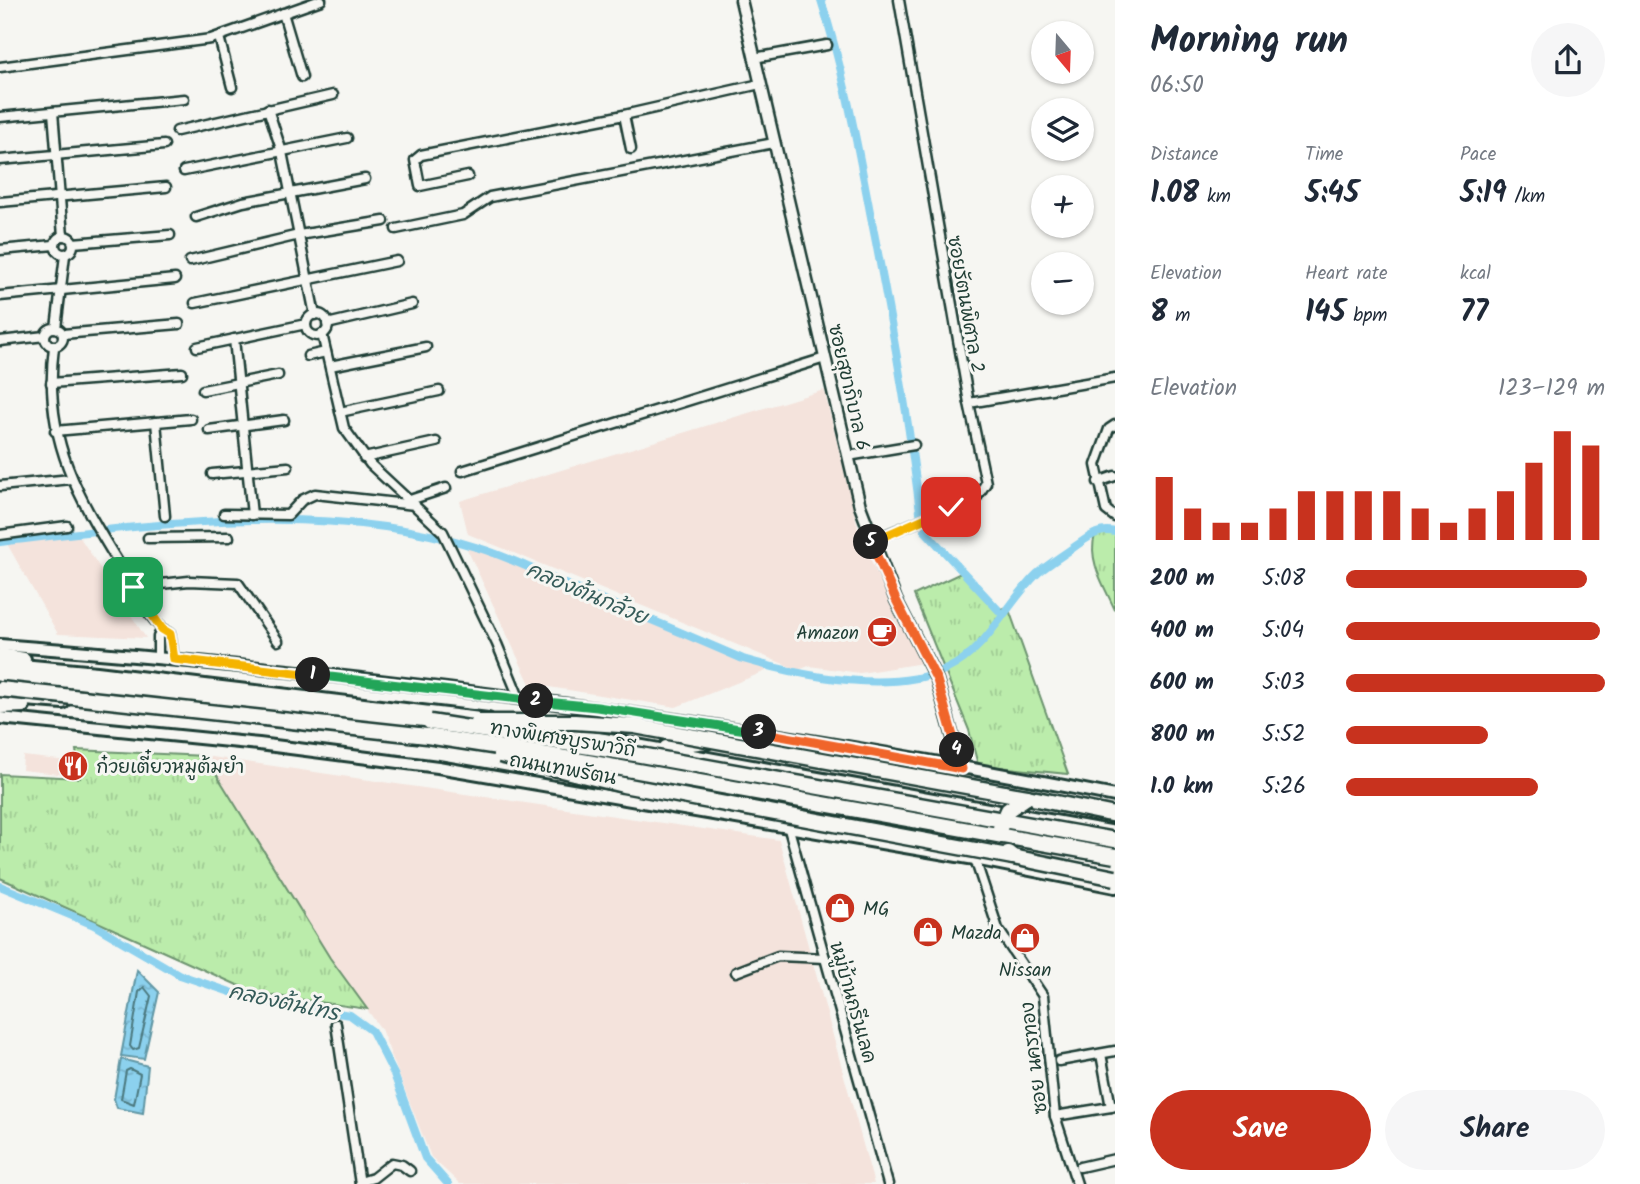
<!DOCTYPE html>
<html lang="en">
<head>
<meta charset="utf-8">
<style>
	:root { --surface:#fff; --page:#f6f6f7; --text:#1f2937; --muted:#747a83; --accent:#c8321e }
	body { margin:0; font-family:Kalam,"Playpen Sans Thai",sans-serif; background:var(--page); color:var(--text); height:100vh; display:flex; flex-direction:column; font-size:26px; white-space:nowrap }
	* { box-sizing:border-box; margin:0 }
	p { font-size:23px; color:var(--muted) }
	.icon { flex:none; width:38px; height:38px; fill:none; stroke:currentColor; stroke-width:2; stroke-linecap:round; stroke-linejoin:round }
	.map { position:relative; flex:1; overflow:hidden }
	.details { display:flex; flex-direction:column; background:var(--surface); width:525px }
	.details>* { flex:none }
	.needle { width:46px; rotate:161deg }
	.buttons { position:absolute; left:1031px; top:21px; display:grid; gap:14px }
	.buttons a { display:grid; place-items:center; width:63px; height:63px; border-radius:50%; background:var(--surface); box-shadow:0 2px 5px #0004; font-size:35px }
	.pin { position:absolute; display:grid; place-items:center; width:60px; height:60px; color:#fff; margin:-30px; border-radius:14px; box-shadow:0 4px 10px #0006 }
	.km { position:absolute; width:35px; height:35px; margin:-18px; border-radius:50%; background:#222; color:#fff; font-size:19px; line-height:35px; text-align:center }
	.round { display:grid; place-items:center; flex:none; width:74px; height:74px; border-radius:37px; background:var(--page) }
	.headline { display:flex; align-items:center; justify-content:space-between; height:119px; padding:0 35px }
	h1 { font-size:38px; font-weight:800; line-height:52px }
	.metrics { display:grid; grid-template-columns:repeat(3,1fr); gap:10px; height:119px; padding:7px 35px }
	.metrics div { display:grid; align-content:center }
	.metrics b { font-size:30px; font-weight:800 }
	.metrics small { font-size:19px; font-weight:400 }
	.metrics p { font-size:19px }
	.chart { height:196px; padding:14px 35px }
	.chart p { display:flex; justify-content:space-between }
	.chart svg { width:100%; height:126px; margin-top:7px; stroke:var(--accent); stroke-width:6 }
	.action { display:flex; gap:14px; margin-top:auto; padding:14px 35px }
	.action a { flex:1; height:80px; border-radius:42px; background:var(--accent); color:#fff; font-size:28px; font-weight:800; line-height:80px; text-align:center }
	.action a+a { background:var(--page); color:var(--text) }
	ul { padding:0 35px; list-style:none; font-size:23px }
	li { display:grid; grid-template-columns:112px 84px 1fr; align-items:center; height:52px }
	li i { height:18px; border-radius:9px; background:var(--accent) }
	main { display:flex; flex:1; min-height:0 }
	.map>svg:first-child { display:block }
</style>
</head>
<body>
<main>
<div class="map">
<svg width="1115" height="1184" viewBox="0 0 1115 1184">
	<defs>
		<pattern id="grass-tufts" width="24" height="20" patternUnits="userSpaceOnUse" patternTransform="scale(1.75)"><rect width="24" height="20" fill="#bbecab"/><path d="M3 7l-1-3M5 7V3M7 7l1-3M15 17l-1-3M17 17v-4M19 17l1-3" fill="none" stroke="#a0cb94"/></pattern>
		<pattern id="water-ripples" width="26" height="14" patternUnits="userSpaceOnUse" patternTransform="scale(1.75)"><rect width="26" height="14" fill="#8cd1ee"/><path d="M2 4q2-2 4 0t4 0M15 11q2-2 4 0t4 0" fill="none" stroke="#78b4cd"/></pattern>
	</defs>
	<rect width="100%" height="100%" fill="#f6f6f2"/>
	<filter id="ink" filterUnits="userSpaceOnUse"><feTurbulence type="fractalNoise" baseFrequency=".0143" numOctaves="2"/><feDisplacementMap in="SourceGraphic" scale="14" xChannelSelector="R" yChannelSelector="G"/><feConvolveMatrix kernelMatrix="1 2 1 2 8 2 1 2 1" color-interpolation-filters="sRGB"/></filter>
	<g filter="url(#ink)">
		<g fill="#f4e3dc">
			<path d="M824,390L860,536L923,663L860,673L809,666L798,670L468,534L460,501Z"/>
			<path d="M79,536L146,638L58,634L6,542Z"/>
			<path d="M471,544L766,667V671L676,707L530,684L467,549Z"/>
			<path d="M23,756L77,762L76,776L22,770Z"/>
			<path d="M205,756L779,840L874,1184H460L431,1157L381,1029L330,958Z"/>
		</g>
		<g fill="url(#grass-tufts)" stroke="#6d9470" stroke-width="2">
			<path d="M1110,530L1115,532V610C1105,587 1087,561 1095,535Z"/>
			<path d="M963,572L1000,609L1008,607L1068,774L978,765L969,730L914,595Z"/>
			<path d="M76,750L205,756L330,958L367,1009L255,993L0,878V774L80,778Z"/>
		</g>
		<g fill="url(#water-ripples)" stroke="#6096a4" stroke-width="2">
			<path d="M137,970L159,992L144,1059L121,1056Z"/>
			<path d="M121,1059L148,1066L143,1113L117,1108L114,1099Z"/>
		</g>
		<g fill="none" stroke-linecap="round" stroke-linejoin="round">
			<g stroke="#4b787e" stroke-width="2">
				<path d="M144,987L151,996L139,1048L133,1050L130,1046L139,992Z"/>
				<path d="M130,1069L140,1074L134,1104L121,1099L126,1071Z"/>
			</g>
			<g stroke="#8cd1ee" stroke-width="8">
				<path d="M821,0C844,71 857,144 871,217C891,318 909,418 921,520L925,531L1003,615"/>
				<path d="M0,542C154,524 329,500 479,548C509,557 539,572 567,585C626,609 685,634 743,659C802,676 889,694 947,669C987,651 1007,602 1038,573C1050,563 1065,554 1077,545C1090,536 1099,528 1115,532"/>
				<path d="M0,886L94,925L180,975L254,1000L350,1015L372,1031L394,1074L425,1158L448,1184"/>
			</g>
			<g stroke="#1f3d34" stroke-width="13">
				<g id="minor">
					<path d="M283,13L302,77"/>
					<path d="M219,37L232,87"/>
					<path d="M754,58L827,45"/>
					<path d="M0,67L211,39L321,0"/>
					<path d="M268,109L282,152L315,315"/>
					<path d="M53,112L63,236"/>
					<path d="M624,115L631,149"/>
					<path d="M0,117L184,99"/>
					<path d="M177,131L333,95"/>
					<path d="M0,160L164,145"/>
					<path d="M184,171L347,138"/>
					<path d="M468,176L420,186L415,160L421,155L624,115L760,84"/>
					<path d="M0,202L166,187"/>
					<path d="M196,217L243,202L365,179"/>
					<path d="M396,229L463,215L490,197L774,143"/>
					<circle cx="64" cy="245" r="9"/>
					<path d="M73,243L170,235"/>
					<path d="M0,250L54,245"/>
					<path d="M190,261L299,235L384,221"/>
					<path d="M0,296L175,279"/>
					<path d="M195,303L397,261"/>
					<circle cx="317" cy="325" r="11"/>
					<path d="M327,324L412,304"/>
					<circle cx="54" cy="337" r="9"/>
					<path d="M56,328L65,255"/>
					<path d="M63,334L179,324"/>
					<path d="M322,334L344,428L370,464L443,532L497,644L520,700"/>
					<path d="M234,339L252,515"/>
					<path d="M0,341L45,336"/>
					<path d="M54,347C42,439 79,499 126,575C137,594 151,623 170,634L174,659"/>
					<path d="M197,347L306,324"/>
					<path d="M308,356L326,352"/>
					<path d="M330,366L426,347"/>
					<path d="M51,383L182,373"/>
					<path d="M203,390L278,375"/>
					<path d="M969,403L1115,378"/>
					<path d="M340,412L439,391"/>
					<path d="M156,422L165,516"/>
					<path d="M1115,425L1109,429L1096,465L1106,510L1115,517"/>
					<path d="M209,430L284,420"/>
					<path d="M55,431L191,419"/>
					<path d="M848,456L914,445"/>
					<path d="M364,458L436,442"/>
					<path d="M462,471L825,358"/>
					<path d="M212,474L288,467"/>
					<path d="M1098,482L1115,476"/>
					<path d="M0,486L71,479"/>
					<path d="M410,500L446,488"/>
					<path d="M224,514L288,515L302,500L315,494L415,505"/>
					<path d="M0,535L67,526"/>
					<path d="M148,538L229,537"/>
					<path d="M871,541L977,497L986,483L969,403L899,0"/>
					<path d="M133,587L189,581L238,583L278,641"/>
					<path d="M158,657V637L162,629"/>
					<path d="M789,829L888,1184"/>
					<path d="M975,859L998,929L1043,996L1055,1116L1077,1184"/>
					<path d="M736,972L778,956L825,958"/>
					<path d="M336,1024L360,1184"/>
					<path d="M1101,1054L1111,1107L1115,1106"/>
					<path d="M1059,1061L1115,1051"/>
					<path d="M1055,1116L1111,1107"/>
					<path d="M1080,1167L1115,1159"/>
					<path d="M360,1182L373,1178L392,1163L402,1165L410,1171"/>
				</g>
			</g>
			<g stroke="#1f3d34" stroke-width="15">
				<path id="tertiary" d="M741,0L860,506L896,600L937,680L962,769"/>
			</g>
			<g stroke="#1f3d34" stroke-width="16">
				<g id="secondary">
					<path d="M0,645C374,673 747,723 1115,796"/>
					<path d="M0,718L259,744L438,767L975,859L1115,887"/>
				</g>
			</g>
			<g stroke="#1f3d34" stroke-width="18">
				<g id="trunk">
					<path d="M0,655L24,659"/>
					<path d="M0,664L97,673L488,720"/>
					<path d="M0,697L63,702"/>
					<path d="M0,707L23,706"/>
					<path d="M533,727L1115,833"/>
					<path d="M725,739L771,734"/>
					<path d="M666,747L707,742"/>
				</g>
			</g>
			<g stroke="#1f3d34" stroke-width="19">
				<g id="motorway">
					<path d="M0,674L430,722"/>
					<path d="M1027,797L1115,815"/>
				</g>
			</g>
			<use href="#minor" stroke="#f6f6f2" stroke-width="8"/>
			<use href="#tertiary" stroke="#f6f6f2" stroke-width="10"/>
			<use href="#secondary" stroke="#f6f6f2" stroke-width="10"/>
			<use href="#trunk" stroke="#f6f6f2" stroke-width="12"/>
			<use href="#motorway" stroke="#f6f6f2" stroke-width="14"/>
			<g stroke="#1f3d34" stroke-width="19" stroke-linecap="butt">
				<g id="motorway-bridge">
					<path d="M0,689L427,736L537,753L1115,856"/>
					<path d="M430,722L635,754L1115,840"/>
					<path d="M478,722H575L635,726L1027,797"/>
					<path d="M500,755L623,785L1013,857"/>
					<path d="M1000,828L1008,810L1027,797"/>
					<path d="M1008,853L1013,857L1115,878"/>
				</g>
			</g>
			<use href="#motorway-bridge" stroke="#f6f6f2" stroke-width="14"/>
		</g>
	</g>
	<g fill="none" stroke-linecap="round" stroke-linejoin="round" filter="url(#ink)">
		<g stroke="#fff" stroke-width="14">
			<path id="split-1" d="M133,587L162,629L170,634L174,659L313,675"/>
		</g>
		<g stroke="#fff" stroke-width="14">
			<path id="split-2" d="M313,675L536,701"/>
		</g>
		<g stroke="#fff" stroke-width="14">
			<path id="split-3" d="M536,701L597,707L759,732"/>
		</g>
		<g stroke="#fff" stroke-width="14">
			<path id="split-4" d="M759,732L962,769L957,750"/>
		</g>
		<g stroke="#fff" stroke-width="14">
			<path id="split-5" d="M871,542L896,600L937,680L957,750"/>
		</g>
		<g stroke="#fff" stroke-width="14">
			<path id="split-6" d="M871,542L951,507"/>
		</g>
		<use href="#split-1" stroke="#f5b400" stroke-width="9"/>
		<use href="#split-2" stroke="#22a559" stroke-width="9"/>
		<use href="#split-3" stroke="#22a559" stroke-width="9"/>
		<use href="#split-4" stroke="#f0652b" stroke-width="9"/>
		<use href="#split-5" stroke="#f0652b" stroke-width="9"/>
		<use href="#split-6" stroke="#f5b400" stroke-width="9"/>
	</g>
	<defs>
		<g id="cafe-disc" transform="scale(1.575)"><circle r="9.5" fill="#c8321e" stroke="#f6f6f2"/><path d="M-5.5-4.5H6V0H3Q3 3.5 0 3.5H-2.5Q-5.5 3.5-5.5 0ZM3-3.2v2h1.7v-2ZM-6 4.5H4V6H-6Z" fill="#fff"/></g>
		<g id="restaurant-disc" transform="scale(1.575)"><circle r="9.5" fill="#c8321e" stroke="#f6f6f2"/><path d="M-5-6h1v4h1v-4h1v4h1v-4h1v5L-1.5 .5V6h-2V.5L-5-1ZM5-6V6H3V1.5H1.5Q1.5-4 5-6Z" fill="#fff"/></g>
		<g id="shop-disc" transform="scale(1.575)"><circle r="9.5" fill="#c8321e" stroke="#f6f6f2"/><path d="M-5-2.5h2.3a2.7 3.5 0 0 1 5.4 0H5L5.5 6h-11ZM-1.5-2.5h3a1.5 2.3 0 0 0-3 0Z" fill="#fff"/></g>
	</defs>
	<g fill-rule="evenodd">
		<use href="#cafe-disc" x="882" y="632"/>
		<use href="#restaurant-disc" x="73" y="766"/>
		<use href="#shop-disc" x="840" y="908"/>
		<use href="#shop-disc" x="928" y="932"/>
		<use href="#shop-disc" x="1025" y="938"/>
	</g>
	<g text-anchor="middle" stroke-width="6" stroke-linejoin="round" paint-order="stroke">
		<g font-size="19" fill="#1f3d34" stroke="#f6f6f2">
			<text transform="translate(967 304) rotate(80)" y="7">ซอยรัตนพิศาล 2</text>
			<text transform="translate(850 387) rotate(77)" y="7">ซอยสุขาภิบาล 6</text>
			<text transform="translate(563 738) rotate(9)" y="7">ทางพิเศษบูรพาวิถี</text>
			<text transform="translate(563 768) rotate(10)" y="7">ถนนเทพรัตน</text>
			<text transform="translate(854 1002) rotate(74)" y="7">หมู่บ้านกรีนเลค</text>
			<text transform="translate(1033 1058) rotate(-97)" y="7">ซอย นครทอง</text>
		</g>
		<g font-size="19" fill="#1f3d34" stroke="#f6f6f2" text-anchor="start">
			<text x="859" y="639" text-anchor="end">Amazon</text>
			<text x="96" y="773">ก๋วยเตี๋ยวหมูต้มยำ</text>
			<text x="863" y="915">MG</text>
			<text x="951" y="939">Mazda</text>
			<text x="1025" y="976" text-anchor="middle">Nissan</text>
		</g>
		<g font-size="21" font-style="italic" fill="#355b59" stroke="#f6f6f2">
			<text transform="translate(587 593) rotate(23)" y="7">คลองต้นกล้วย</text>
			<text transform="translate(284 1002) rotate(12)" y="7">คลองต้นไทร</text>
		</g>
	</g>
</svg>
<div class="buttons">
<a><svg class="needle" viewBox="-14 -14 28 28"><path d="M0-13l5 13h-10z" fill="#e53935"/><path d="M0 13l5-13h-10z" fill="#747a83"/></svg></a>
<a><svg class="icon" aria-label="layers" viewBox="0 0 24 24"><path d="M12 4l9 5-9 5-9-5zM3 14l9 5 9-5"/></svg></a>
<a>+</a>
<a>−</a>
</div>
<div class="pin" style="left:133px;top:587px;background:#1e9e55"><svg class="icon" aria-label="arrive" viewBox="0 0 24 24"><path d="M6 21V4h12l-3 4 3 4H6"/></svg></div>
<div class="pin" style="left:951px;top:507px;background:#d93025"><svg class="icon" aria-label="check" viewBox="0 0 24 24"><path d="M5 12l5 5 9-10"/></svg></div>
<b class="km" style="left:313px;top:675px">1</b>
<b class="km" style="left:536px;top:701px">2</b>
<b class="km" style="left:759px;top:732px">3</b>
<b class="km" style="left:957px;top:750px">4</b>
<b class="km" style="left:871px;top:542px">5</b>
</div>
<section class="details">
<div class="headline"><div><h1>Morning run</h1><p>06:50</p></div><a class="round"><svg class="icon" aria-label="share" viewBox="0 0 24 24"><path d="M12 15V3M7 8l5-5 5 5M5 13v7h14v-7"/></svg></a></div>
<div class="metrics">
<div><p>Distance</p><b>1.08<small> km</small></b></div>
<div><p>Time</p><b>5:45</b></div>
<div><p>Pace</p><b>5:19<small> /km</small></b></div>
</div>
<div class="metrics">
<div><p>Elevation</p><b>8<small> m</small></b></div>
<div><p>Heart rate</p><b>145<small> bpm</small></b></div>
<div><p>kcal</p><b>77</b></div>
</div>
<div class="chart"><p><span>Elevation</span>123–129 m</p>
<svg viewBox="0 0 160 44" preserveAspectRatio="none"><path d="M5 44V22M15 44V33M25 44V38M35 44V38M45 44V33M55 44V27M65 44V27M75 44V27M85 44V27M95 44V33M105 44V38M115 44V33M125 44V27M135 44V17M145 44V6M155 44V11"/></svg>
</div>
<ul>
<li><b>200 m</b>5:08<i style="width:93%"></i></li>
<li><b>400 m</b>5:04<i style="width:98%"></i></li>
<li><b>600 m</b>5:03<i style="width:100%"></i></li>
<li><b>800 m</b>5:52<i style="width:55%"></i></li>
<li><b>1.0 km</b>5:26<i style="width:74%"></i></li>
</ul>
<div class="action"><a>Save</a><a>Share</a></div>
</section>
</main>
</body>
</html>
